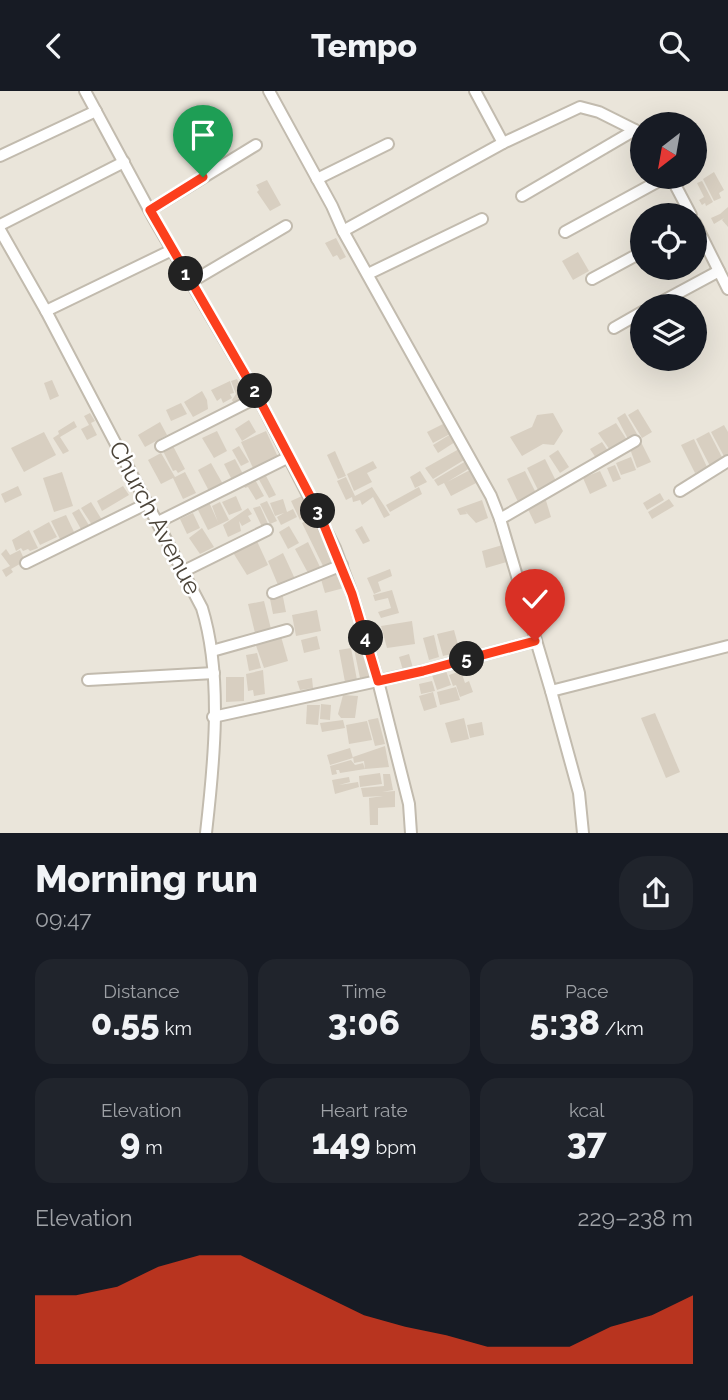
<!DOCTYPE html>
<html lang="en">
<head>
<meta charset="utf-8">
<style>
	:root { --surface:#171b24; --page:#20242c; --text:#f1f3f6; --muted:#9ea1a6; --accent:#fc3f1d }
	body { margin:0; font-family:Raleway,sans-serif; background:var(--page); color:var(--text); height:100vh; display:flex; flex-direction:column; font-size:26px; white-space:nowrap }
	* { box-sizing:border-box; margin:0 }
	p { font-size:23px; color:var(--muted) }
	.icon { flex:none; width:38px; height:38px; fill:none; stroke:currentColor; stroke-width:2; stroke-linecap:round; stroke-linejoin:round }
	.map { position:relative; height:742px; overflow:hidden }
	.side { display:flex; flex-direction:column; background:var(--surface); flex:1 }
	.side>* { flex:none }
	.needle { width:46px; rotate:211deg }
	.tools { position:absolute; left:630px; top:21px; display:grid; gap:14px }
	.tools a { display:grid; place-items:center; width:77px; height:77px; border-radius:50%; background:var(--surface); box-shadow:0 7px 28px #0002; font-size:35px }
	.pin { position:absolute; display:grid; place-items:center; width:60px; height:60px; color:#fff; margin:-72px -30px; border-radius:50% 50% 50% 0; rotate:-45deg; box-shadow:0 0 7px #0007 }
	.pin .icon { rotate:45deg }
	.km { position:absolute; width:35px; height:35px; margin:-18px; border-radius:50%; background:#222; color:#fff; font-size:19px; line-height:35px; text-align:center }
	.round { display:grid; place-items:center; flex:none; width:74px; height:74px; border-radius:28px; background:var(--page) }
	.head { display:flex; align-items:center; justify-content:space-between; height:119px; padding:0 35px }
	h1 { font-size:38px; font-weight:800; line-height:52px }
	.stats { display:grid; grid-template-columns:repeat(3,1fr); gap:10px; height:119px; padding:7px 35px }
	.stats div { display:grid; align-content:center; border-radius:18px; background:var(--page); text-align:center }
	.stats b { font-size:35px; font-weight:800 }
	.stats small { font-size:19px; font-weight:400 }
	.stats p { font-size:19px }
	.chart { height:196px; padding:14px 35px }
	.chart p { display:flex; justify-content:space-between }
	.chart svg { width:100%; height:126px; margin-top:7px; fill:var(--accent); opacity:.7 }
	header { display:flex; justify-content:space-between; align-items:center; height:91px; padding:0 35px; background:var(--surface); font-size:32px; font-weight:800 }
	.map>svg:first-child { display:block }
</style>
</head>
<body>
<header><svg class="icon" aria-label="back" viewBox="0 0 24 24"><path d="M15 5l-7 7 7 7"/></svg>Tempo<svg class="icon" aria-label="search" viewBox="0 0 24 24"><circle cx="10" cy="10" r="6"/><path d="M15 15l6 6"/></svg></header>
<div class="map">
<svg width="728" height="742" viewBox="0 0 728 742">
	<rect width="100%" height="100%" fill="#f6f3ec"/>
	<path fill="#eae5da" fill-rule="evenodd" d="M0,0H728V742H0ZM642,33H695V86H642ZM642,124H695V177H642ZM642,215H695V268H642Z"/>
	<g fill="#d8cfc1">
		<path d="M714,81L724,99L719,102L721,107L714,110L703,88Z"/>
		<path d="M267,89L281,114L270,120L257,101L259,99L256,94Z"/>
		<path d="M702,90L713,111L706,115L705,112L702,114L699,109L704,106L697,92Z"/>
		<path d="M728,116V136L722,129L724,127L714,133L711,127L720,123Z"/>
		<path d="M336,147L346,166L340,169L337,164L333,166L325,152Z"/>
		<path d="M578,161L589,180L573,189L562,170Z"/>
		<path d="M237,288L247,309L235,315L232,309L236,303L231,290Z"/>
		<path d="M52,289L59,305L50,309L44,292Z"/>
		<path d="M230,290L234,302L230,303L232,307L223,312L221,307L217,310L211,299Z"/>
		<path d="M202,300L207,309L208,318L193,326L184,311Z"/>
		<path d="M181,312L187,323L171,330L166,319Z"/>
		<path d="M638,318L652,341L642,347L628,324Z"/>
		<path d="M90,322L95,330L91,332L97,344L87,349L81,338L89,334L84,325Z"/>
		<path d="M553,322L563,340L554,354L543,353L522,365L510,346L532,336L537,324Z"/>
		<path d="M625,322L637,343L628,348L617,327Z"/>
		<path d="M249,329L256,341L242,350L235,338Z"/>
		<path d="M74,330L77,336L60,346L69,360L63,363L53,347L59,343L58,340Z"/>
		<path d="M160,331L167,344L145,356L138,344Z"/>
		<path d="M445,332L450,343L433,352L427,341Z"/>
		<path d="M616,332L627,349L610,359L598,342Z"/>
		<path d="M724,334L728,341V368L726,369L711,341Z"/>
		<path d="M217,340L227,360L214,367L202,347Z"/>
		<path d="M266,340L278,366L253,377L241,351Z"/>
		<path d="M44,341L56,364L24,381L11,357Z"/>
		<path d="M709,341L724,370L711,377L696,348Z"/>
		<path d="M451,343L455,351L438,362L433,354Z"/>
		<path d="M694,348L707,376L695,382L681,354Z"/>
		<path d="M602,351L608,360L596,367L590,358Z"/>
		<path d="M641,351L651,371L637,377L630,358Z"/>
		<path d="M173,355L185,378L178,382L176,379L173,380L163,360Z"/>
		<path d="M239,355L249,371L241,375L232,359Z"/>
		<path d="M459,358L464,369L433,388L425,377Z"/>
		<path d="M558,359L569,376L560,382L549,365Z"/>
		<path d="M335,360L346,385L338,388L327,364Z"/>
		<path d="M161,362L175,386L185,381L196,402L183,408L173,387L161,393L148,369Z"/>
		<path d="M631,366L636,379L621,384L616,372Z"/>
		<path d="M235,368L244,385L233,391L224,373Z"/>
		<path d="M545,368L558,394L540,403L527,377Z"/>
		<path d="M373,370L377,377L367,382L372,391L354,400L347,383Z"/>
		<path d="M466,370L470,377L447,391L472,378L478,391L451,405L444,392L438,395L434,389Z"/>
		<path d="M211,372L224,395L210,402L198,379Z"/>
		<path d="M615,374L621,388L613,391L607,377Z"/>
		<path d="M420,380L427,391L415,397L410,386Z"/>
		<path d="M525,380L537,404L519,413L507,388Z"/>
		<path d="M600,380L607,395L590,403L583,387Z"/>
		<path d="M62,381L73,415L54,421L43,387Z"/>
		<path d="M264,381L276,404L269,407L257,385Z"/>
		<path d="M253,385L264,405L256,409L248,396L245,397L242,391Z"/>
		<path d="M346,386L355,405L372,396L390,424L384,427L373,406L362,414L360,409L353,411L352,406L346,409L337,390Z"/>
		<path d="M18,395L22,404L5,412L1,403Z"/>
		<path d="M123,395L129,404L102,420L97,410Z"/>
		<path d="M419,396L422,403L390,421L386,414Z"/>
		<path d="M660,402L664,409L647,419L643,412Z"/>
		<path d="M544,403L551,426L535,433L525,412Z"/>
		<path d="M236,405L242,419L229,424L222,411Z"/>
		<path d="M302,405L311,424L300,429L291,410Z"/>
		<path d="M283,408L287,421L293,418L297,426L281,434L277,426L284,422L275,425L270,412Z"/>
		<path d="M669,408L674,415L652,428L648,421Z"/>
		<path d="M208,409L218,431L212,415L220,411L229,429L208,439L196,415Z"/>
		<path d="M482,409L488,427L476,432L465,420L467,423L460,424L457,418Z"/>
		<path d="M267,410L277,430L270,433L260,413Z"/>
		<path d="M91,411L102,429L92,434L81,417Z"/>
		<path d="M260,415L269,435L263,438L253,417Z"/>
		<path d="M248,417L252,423L248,425L251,430L242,435L239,430L241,440L228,446L223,434Z"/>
		<path d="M79,418L90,436L82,440L72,422Z"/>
		<path d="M193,422L200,437L187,443L180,428Z"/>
		<path d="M66,424L75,443L61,450L51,430Z"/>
		<path d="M314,426L336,471L324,477L302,432Z"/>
		<path d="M49,431L57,446L40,454L33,440Z"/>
		<path d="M289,435L299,452L288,458L279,441Z"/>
		<path d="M362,435L370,450L363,453L355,439Z"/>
		<path d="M202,437L214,456L200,463L189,447Z"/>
		<path d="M29,439L38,457L30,460L28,458L23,460L21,457L16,460L12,449Z"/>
		<path d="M256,448L268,474L247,484L232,460Z"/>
		<path d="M308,451L320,476L308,482L295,458Z"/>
		<path d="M506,453L510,470L486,477L482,460Z"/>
		<path d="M6,458L10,464L20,459L25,470L11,478L13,481L6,486L2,479L10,475L1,463Z"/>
		<path d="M283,462L295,488L278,494L268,470Z"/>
		<path d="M390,478L392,485L378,491L381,500L374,503L367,487Z"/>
		<path d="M338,480L344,497L325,502L320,485Z"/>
		<path d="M392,499L399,522L381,527L378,521L391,517L388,507L375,510L373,504Z"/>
		<path d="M282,501L286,521L273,523L269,503Z"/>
		<path d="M264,510L271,538L255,542L248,513Z"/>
		<path d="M317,519L321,540L296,545L292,524Z"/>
		<path d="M412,530L415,553L387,557L381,535Z"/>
		<path d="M454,539L460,561L443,565L437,543Z"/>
		<path d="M280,542L288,570L264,577L254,549Z"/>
		<path d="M434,544L439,566L429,569L423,547Z"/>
		<path d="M317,545L320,558L304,562L301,549Z"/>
		<path d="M365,551L371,585L360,587L353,553Z"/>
		<path d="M351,557L357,589L345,591L339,559Z"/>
		<path d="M257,562L261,577L249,580L246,564Z"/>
		<path d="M409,563L413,577L403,579L399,566Z"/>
		<path d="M445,577L451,594L437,599L431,581Z"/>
		<path d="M263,579L265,603L254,605L253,599L248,600L246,583Z"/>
		<path d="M461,580L465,592L469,590L473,601L460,606L456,594L453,595L449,584Z"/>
		<path d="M226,586H244V610L226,611Z"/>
		<path d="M312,587L313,597L300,599L297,590Z"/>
		<path d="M432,590L435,600L421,603L419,593Z"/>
		<path d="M456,596L460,609L440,614L437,601Z"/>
		<path d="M433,601L437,616L424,620L419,605Z"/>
		<path d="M343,604L358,605L355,627H341L338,623Z"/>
		<path d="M321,613L331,614L330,629L320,628Z"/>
		<path d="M307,614H320L318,634L306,633Z"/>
		<path d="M655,622L680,681L666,687L641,627Z"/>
		<path d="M378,627L385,653L375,655L368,629Z"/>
		<path d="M464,627L469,648L451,652L445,632Z"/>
		<path d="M343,629L345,637L322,641L320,632Z"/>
		<path d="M367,630L372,649L349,653L346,634Z"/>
		<path d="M482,631L484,644L470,647L467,634Z"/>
		<path d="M385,655L389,676L365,678L364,670L354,672L353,666Z"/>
		<path d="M350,657L353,667L330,674L327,664Z"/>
		<path d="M351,669L355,674L363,672L365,678L340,682L339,679H336L337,683L332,684L330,675Z"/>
		<path d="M380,682L382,693L360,696L359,685Z"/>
		<path d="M383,683H390L393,699L382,701L395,700V716L378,717V734H370L369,707L383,705L363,706L361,697L384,695Z"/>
		<path d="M349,686L350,691L339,694L358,691L359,696L335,703L332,689Z"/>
	</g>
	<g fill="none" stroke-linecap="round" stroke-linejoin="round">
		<g stroke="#c2bbae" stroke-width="14">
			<g id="minor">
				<path d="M85,0L153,126L258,306L335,457L352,503L378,590L409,713L411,742"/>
				<path d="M269,0L332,115L343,140L491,405L500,428L551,600L579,702L583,742"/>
				<path d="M475,0L503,52"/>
				<path d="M0,65L96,20"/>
				<path d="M671,86L691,124"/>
				<path d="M317,88L388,53"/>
				<path d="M522,105L635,39"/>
				<path d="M150,119L256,54"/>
				<path d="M695,132L728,198"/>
				<path d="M0,134L124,71"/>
				<path d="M0,139L46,220L202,517C223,585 214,672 206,742"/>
				<path d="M343,140L503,52L580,16L599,21L635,39L642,45"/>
				<path d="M565,141L666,86"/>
				<path d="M368,183L482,128"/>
				<path d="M592,188L642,161"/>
				<path d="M191,191L286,135"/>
				<path d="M654,215L719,180"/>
				<path d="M46,220L172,159"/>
				<path d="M614,237L642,221"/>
				<path d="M161,355L258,306"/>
				<path d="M680,400L728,370"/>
				<path d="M500,428L635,350"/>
				<path d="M158,431L289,366"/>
				<path d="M26,472L148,412"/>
				<path d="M184,480L267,439"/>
				<path d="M273,502L342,474"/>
				<path d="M212,560L287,539"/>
				<path d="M88,589L214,582"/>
				<path d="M551,600L728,555"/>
				<path d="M213,626L423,580L535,550"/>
			</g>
		</g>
		<use href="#minor" stroke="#fff" stroke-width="10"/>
	</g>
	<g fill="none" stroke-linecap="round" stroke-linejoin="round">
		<g stroke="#fff" stroke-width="14">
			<path id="route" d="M203,86L150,119L258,306L319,422L352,503L378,590L423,580L535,550"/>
		</g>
		<use href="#route" stroke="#fc3f1d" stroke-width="9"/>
	</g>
	<g text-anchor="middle" stroke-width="5" stroke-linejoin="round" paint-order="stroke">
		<g font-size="24" fill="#4b4439" stroke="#fff">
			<text transform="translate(155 427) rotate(62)" y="8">Church Avenue</text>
		</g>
	</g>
</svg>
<div class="tools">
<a><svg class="needle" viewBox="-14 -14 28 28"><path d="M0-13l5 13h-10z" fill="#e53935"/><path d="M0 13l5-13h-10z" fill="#9ea1a6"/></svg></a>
<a><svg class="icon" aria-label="locate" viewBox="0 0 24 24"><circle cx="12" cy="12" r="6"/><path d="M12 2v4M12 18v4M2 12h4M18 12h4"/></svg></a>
<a><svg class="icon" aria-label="layers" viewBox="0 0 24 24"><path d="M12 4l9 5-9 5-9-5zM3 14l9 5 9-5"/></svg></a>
</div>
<div class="pin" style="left:203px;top:86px;background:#1e9e55"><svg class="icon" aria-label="arrive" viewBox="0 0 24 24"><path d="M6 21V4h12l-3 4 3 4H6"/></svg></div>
<div class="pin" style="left:535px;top:550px;background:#d93025"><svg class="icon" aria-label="check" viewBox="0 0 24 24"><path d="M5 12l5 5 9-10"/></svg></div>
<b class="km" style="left:186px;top:183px">1</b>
<b class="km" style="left:255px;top:300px">2</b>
<b class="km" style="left:318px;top:420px">3</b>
<b class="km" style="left:366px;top:547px">4</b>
<b class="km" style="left:467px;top:568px">5</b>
</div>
<section class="side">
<div class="head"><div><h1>Morning run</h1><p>09:47</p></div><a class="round"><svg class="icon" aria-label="share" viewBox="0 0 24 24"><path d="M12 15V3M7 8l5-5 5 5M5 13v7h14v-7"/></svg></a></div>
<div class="stats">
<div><p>Distance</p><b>0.55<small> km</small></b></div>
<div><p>Time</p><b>3:06</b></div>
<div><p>Pace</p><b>5:38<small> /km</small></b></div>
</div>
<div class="stats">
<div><p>Elevation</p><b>9<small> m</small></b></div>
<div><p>Heart rate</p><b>149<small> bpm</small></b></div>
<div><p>kcal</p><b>37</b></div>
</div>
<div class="chart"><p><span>Elevation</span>229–238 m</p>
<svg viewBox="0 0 160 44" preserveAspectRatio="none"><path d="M0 44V20L10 20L20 17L30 10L40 6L50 6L60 13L70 20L80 27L90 31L100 34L110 38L120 38L130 38L140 31L150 27L160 20V44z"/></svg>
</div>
</section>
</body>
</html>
